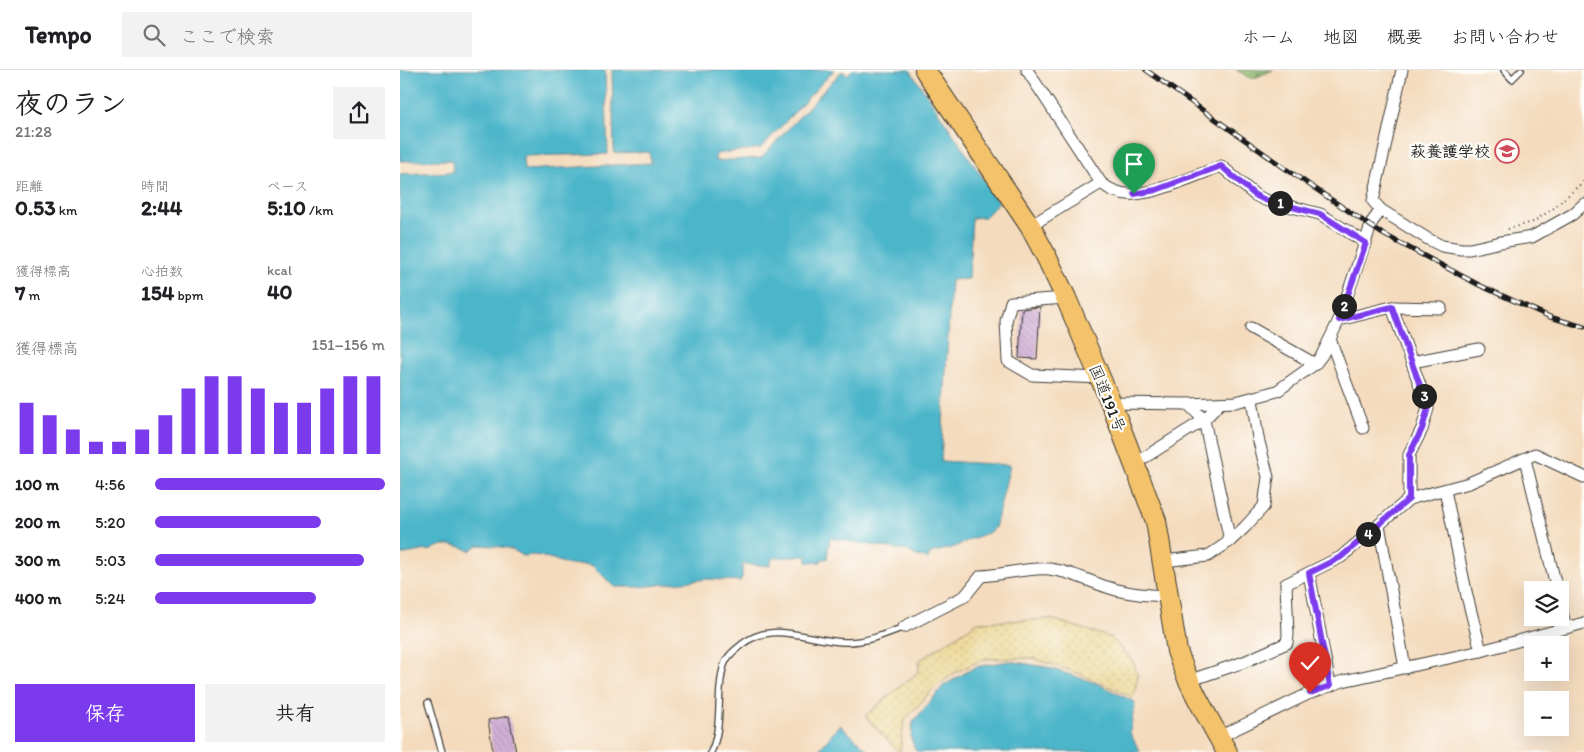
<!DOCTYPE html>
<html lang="ja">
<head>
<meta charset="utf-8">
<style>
	:root { --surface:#fff; --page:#f2f2f2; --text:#202124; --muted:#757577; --line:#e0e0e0; --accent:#7c3aed }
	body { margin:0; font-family:Itim,"Klee One",sans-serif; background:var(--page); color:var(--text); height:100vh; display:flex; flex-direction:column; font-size:19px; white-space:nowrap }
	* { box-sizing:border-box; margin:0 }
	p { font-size:16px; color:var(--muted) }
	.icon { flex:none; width:28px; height:28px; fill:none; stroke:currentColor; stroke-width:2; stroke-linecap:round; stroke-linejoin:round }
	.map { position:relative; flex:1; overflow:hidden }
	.sheet { display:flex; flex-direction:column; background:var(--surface); width:400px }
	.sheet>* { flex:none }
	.controls { position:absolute; left:1124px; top:511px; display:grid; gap:10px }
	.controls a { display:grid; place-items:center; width:45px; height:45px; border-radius:0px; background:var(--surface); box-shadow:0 5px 20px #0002; font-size:25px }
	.pin { position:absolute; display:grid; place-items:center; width:42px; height:42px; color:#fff; margin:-51px -21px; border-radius:50% 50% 50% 0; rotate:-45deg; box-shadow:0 0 5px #0007 }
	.pin .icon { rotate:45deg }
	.km { position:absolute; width:25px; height:25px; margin:-12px; border-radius:50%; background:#222; color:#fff; font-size:14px; line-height:25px; text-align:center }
	.round { display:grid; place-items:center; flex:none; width:52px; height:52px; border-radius:0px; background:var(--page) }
	.overview { display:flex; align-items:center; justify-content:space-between; height:85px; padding:0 15px }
	h1 { font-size:28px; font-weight:800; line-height:38px }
	.metrics { display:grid; grid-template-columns:repeat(3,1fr); gap:8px; height:85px; padding:5px 15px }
	.metrics div { display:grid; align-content:center }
	.metrics b { font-size:21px; font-weight:800 }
	.metrics small { font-size:14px; font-weight:400 }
	.metrics p { font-size:14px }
	.chart { height:140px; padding:10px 15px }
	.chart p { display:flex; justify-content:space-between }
	.chart svg { width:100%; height:90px; margin-top:5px; stroke:var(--accent); stroke-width:6 }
	.action { display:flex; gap:10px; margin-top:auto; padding:10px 15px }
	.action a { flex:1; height:58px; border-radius:0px; background:var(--accent); color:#fff; font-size:20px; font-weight:800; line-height:58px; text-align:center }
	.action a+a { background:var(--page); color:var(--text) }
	ul { padding:0 15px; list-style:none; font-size:16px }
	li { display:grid; grid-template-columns:80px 60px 1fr; align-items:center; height:38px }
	li i { height:12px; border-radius:6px; background:var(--accent) }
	header { display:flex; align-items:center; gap:30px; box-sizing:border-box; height:70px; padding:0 25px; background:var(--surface); border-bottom:1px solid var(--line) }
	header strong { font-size:24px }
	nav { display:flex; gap:28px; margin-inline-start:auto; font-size:18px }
	.search { width:350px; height:45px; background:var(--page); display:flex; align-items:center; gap:12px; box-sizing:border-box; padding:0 18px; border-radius:0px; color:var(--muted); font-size:19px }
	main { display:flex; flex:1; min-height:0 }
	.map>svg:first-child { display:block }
</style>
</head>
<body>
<header>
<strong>Tempo</strong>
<div class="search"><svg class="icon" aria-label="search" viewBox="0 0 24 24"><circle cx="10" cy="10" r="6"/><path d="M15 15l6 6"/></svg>ここで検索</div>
<nav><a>ホーム</a><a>地図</a><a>概要</a><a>お問い合わせ</a></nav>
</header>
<main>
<section class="sheet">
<div class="overview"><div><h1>夜のラン</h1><p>21:28</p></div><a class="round"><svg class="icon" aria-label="share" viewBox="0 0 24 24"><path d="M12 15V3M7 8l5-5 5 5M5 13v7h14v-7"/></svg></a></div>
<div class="metrics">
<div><p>距離</p><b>0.53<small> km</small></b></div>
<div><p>時間</p><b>2:44</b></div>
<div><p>ペース</p><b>5:10<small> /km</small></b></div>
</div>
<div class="metrics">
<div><p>獲得標高</p><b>7<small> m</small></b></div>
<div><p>心拍数</p><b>154<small> bpm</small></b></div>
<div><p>kcal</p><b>40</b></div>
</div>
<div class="chart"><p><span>獲得標高</span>151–156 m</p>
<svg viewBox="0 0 160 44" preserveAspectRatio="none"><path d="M5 44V19M15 44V25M25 44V32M35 44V38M45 44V38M55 44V32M65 44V25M75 44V12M85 44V6M95 44V6M105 44V12M115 44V19M125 44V19M135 44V12M145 44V6M155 44V6"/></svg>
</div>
<ul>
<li><b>100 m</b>4:56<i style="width:100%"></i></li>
<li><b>200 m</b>5:20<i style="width:72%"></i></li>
<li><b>300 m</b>5:03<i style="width:91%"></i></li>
<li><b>400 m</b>5:24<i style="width:70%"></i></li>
</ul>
<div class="action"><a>保存</a><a>共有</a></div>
</section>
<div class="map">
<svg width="1184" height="682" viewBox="0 0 1184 682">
	<defs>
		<pattern id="forest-firs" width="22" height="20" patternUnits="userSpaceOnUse" patternTransform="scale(1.25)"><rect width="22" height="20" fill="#8bb76e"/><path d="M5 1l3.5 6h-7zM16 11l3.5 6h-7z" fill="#71945a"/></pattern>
		<pattern id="sand-dots" width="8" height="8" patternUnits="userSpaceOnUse" patternTransform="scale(1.25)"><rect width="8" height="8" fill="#eeda9e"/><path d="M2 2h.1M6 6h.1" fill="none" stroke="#ccba88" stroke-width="1.8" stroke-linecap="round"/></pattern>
		<pattern id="building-back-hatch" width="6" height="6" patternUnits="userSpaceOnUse" patternTransform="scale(1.25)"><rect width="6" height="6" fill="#d2b0d8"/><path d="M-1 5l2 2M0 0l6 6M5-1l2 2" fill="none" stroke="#b497b9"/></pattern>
	</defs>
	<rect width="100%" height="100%" fill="#fdfcf7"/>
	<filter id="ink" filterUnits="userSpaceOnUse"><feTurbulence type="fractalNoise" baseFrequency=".02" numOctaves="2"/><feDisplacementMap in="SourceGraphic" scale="10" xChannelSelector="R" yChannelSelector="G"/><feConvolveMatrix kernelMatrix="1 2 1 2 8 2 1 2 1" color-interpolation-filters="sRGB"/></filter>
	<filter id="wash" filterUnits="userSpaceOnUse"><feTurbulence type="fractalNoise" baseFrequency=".0096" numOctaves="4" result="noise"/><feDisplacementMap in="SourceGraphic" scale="20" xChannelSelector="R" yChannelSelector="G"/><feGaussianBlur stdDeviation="1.12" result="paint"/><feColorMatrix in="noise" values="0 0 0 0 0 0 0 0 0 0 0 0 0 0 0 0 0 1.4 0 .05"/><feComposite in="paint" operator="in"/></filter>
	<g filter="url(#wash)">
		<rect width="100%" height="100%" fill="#f4dbbe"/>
		<path fill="url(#forest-firs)" stroke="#546a45" d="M836,0H873L852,9Z"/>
		<path fill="url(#sand-dots)" stroke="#857b5d" d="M652,549L712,568L734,593L738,607L733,627L677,603L633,588L584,589L556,602L533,619L504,651L500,682H498L465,646L518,602L520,590L578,552Z"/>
		<g fill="#4cb5ca" stroke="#346873">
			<path d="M0,0H205L208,84L123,86L124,100L251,93L249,82L214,83L212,0H434L361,78L316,84L315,91L361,88L442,1L447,5L452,0H510L599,132L585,147L572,148L569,209L551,210L541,391L610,395L595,458L588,463L571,469L555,477L530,483L528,489L517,486L508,481L430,468L427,489H421V492H407V486L372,488L370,496L343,494L342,508L340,511L307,509L241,517H214L193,496L184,494L168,495L153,489L134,485L123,486C110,476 95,476 78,475L70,481C58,474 41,472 30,481L27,480L0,485V104L53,102L52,90L0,91Z"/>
			<path d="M609,591L646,597L696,613L735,632L730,663L740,682H519L515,680L511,668L513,652L543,616L575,597Z"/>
			<path d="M440,655L470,682H417Z"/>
		</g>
		<g id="blocks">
			<g fill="url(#building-back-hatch)">
				<path d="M640,237L637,289L619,288L622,239Z"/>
				<path d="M109,646L116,682H93L88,650Z"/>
			</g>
		</g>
	</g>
	<g filter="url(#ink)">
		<use href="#blocks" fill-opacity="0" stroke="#3c3934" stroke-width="1"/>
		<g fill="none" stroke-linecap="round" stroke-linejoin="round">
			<g stroke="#3c3934" stroke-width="8">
				<g id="lane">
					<path d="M1104,0L1112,9L1121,0"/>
					<path d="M28,633L42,682"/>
					<path d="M311,682C324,654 315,623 324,595C327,586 334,581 341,575C375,548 411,573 448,572C467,572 486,564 504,557"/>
				</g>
			</g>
			<g stroke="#3c3934" stroke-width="13">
				<g id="street">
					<path d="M627,0L701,113"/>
					<path d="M1002,0L973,131L981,140L1028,169L1042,176L1061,179H1070L1101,172L1132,167L1173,144L1184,134"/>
					<path d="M630,156L701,113C711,121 722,125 734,124C758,123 797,105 821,96L855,125L865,130L920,144L966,173"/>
					<path d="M666,228L611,232L606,251L608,291L632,305L700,308"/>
					<path d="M992,237L1041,238"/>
					<path d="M939,250L992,237L1028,338L1022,359L1009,385V429"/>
					<path d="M851,258L915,294"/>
					<path d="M930,269L963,358"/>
					<path d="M1012,292L1079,279"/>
					<path d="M711,333L788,334L836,332L877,321L915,294L922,285L939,250L972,152L981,140"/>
					<path d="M820,333L804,350L830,471"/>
					<path d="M1125,389L1157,520"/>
					<path d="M734,394L804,350L788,334"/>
					<path d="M1045,420L1067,526L1081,581"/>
					<path d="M979,455L1005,598"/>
					<path d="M763,491L808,486L830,471L845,457L864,436L868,407L858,368L852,329"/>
					<path d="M909,503L930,616"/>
					<path d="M1160,534L1166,558"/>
					<path d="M504,557L565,526L581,506C602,505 630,497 649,499C670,501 688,511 707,517C727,524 747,525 768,526"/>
					<path d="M788,611L844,592L887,573L888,565L886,514L941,487L1009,429L1069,413L1135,384L1184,407"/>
					<path d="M819,667L910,623L943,611L1081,581L1184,553"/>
				</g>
			</g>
			<g stroke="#3c3934" stroke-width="22">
				<path id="highway" d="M525,0L630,156L646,186L666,228L711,333L756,451L777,581C789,617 809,649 827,682"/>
			</g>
			<path stroke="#3c3934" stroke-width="2" stroke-dasharray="1 4" stroke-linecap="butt" d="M1108,159L1133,152L1154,138L1184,111"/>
			<use href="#lane" stroke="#fff" stroke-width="5.5"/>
			<use href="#street" stroke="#fff" stroke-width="11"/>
			<use href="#highway" stroke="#f3c26a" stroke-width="20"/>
			<g stroke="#1c1c1c" stroke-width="5">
				<path id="rail" d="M746,0L886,99L981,163L1079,215L1150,247L1184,257"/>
			</g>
			<use href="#rail" stroke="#fdfcf7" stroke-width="3" stroke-dasharray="9" stroke-linecap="butt"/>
		</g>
	</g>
	<g fill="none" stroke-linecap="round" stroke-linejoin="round" filter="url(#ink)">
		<g stroke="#fff" stroke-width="10">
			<path id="route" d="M734,124L756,120L821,96L855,125L865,130L920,144L966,173L939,250L992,237L1028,338L1022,359L1009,385V429L941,487L909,503L930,616L910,623"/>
		</g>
		<use href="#route" stroke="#7c3aed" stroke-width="6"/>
	</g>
	<defs>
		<g id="school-ring" transform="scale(1.25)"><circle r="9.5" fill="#fdfcf7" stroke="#d1495b" stroke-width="1.5"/><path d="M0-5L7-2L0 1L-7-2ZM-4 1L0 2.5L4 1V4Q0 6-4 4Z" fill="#d1495b"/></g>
	</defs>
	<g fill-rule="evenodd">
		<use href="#school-ring" x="1107" y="81"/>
	</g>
	<g text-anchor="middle" stroke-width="4.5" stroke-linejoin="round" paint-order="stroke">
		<g font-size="16" font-weight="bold" fill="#1c1c1c" stroke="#fdfcf7" text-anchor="end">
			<text x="1090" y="87">萩養護学校</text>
		</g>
		<g font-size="16" fill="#1c1c1c" stroke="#fdfcf7">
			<text transform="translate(708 328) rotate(68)" y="6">国道191号</text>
		</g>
	</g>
</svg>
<div class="controls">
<a><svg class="icon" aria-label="layers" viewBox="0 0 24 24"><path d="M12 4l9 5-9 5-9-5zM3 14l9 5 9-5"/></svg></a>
<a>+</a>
<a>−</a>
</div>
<div class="pin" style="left:734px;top:124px;background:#1e9e55"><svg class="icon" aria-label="arrive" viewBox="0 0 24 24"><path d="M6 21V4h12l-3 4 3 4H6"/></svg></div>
<div class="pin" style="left:910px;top:623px;background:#d93025"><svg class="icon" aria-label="check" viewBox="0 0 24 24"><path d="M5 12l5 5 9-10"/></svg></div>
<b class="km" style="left:880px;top:133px">1</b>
<b class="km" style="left:944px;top:236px">2</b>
<b class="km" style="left:1024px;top:326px">3</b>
<b class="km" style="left:968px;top:464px">4</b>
</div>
</main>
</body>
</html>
